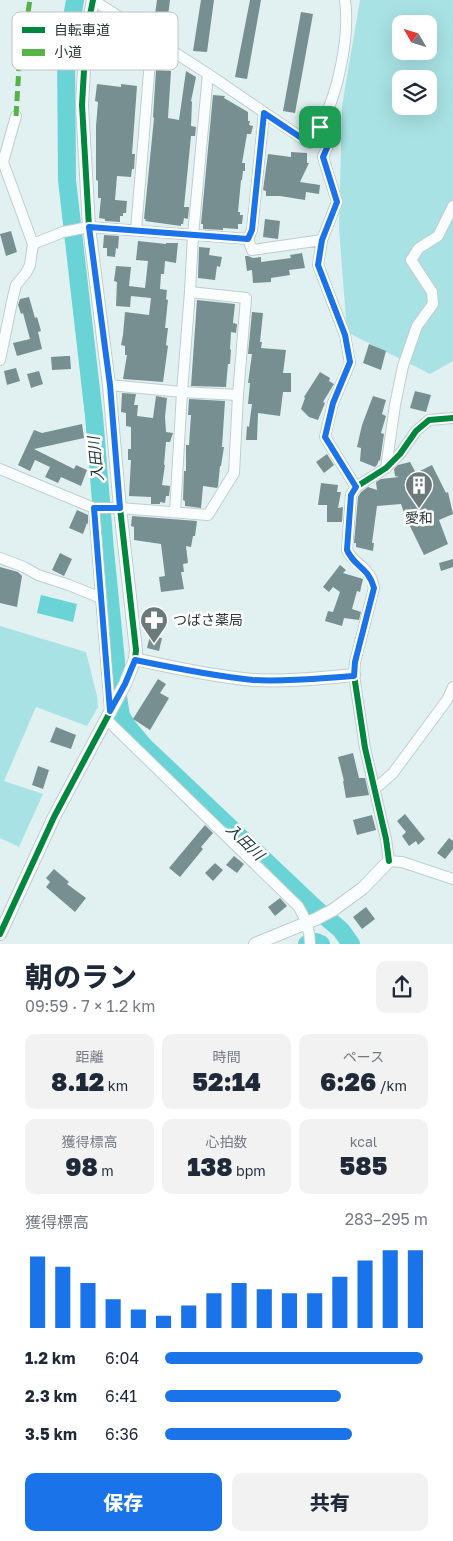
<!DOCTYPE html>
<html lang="ja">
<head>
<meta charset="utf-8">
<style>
	:root { --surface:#fff; --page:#f2f2f3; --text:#1f2937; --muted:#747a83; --accent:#1a73e8 }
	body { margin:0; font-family:"Golos Text","Noto Sans JP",sans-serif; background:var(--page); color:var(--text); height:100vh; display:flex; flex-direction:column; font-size:19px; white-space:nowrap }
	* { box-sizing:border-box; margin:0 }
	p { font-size:16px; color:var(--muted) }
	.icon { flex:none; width:28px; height:28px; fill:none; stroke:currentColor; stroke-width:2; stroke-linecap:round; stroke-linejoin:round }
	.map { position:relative; height:944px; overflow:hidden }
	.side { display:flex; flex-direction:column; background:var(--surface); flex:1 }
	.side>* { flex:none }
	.needle { width:32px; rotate:309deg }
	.buttons { position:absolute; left:392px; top:15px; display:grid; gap:10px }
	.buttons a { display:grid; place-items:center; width:45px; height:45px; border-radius:10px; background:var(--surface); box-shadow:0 5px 20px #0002; font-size:25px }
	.pin { position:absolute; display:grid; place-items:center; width:42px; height:42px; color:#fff; margin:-21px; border-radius:10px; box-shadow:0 2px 8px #0006 }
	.round { display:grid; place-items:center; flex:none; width:52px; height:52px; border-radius:10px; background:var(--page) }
	.headline { display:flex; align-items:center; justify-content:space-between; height:85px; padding:0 25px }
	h1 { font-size:28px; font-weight:800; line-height:38px }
	.stats { display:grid; grid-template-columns:repeat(3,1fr); gap:8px; height:85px; padding:5px 25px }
	.stats div { display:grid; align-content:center; border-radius:10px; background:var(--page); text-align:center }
	.stats b { font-size:25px; font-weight:800 }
	.stats small { font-size:14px; font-weight:400 }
	.stats p { font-size:14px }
	.chart { height:140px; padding:10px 25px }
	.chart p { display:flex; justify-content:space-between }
	.chart svg { width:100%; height:90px; margin-top:5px; stroke:var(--accent); stroke-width:6 }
	.button { display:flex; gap:10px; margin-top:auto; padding:10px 25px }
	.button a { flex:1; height:58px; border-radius:10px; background:var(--accent); color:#fff; font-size:20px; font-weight:800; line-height:58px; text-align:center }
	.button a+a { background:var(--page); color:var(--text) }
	ul { padding:0 25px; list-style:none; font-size:16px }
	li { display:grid; grid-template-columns:80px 60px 1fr; align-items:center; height:38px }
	li i { height:12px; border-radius:6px; background:var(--accent) }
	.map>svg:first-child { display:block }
</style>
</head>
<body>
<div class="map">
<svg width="453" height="944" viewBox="0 0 453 944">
	<rect width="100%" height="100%" fill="#e1f1f2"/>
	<g fill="#a8e2e4" fill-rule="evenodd">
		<path d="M360,0H453V361L430,374L347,332L339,228L342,106ZM401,24H429V51H401ZM401,79H429V106H401Z"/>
		<path d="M0,626L86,652L97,696L98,707L87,726L36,707L4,781L43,794L19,847L0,838Z"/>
	</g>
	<path fill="#69d3d6" d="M41,595L77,604L73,622L37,613Z"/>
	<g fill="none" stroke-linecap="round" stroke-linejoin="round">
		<g stroke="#69d3d6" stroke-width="18">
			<path d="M75,0L66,53L67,180L94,416L105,550L116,661V684L121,716L128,727L144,746L314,907L341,930L351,944"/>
			<path d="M307,944L316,942L321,944"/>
		</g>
	</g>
	<g fill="#778f90">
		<path d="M157,0H170L167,24L154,22Z"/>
		<path d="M201,0H214L207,52L193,51Z"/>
		<path d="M250,0H261L247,79L235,77Z"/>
		<path d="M301,12L313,14L295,113L283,111Z"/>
		<path d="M156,70L171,71L168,118L179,120L186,71L196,77L191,101L192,102L191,126L196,127L195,136H191L184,207H189L188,219L184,218L183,224H181V226L145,221L146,219H144L154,118L153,117Z"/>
		<path d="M97,84L121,87V84L137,86L132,154H135L134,169H132L131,177L117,176L115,200L127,201L126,213H123V216H120V222L105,221V219L99,218L101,198H98V181L96,180V126L98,102L95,101Z"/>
		<path d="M213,95L225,96L224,98L248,112V121H250L249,125L253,126L251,134H247L242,163H245V171H243L242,180H241L238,212H240V215H243L242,224H238V229L223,228V230L203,229V224H201Z"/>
		<path d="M291,152L307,153V163H309L300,182L320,185L319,194L306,192L305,200L280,196H266V191L263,190L268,154L291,157Z"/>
		<path d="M265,219L280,221L278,239L263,237Z"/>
		<path d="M11,231L17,252L6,256L0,234Z"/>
		<path d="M104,235L119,236L118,249L116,248L115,257L107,256V248H103Z"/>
		<path d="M138,241L166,244V243H178L176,263L165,261L164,274H161L160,289L167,290L166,299L168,300L165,328H168L166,345L168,346L163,382L123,379L127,355H125V346L121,345L123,335L125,312L149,315L151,298L131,296L130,307L116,306L117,282L114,281L116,266L131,267L129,286L145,288L148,261L136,260Z"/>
		<path d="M199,247L210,248L209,255L222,257L220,267L217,266L215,280L198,278Z"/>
		<path d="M302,253L305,268L289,270L290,275L271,278V282L253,283L252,270L247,271L245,256H248L253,258L261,257V262L291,258L290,255Z"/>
		<path d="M29,297L35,318L37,317L41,331L38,332L42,349L17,356L13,343L30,339L23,313L21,314L18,305L20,299Z"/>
		<path d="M197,300L235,304L233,323L237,324L236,333L231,332L230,349L231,350L230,364H228L226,387L191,386Z"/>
		<path d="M252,312L263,313L260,342H262L261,348L286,350L283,373H291V392H283L280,416L258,413L257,440H246L247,426L249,427L252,404H248L250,383H248L252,354H248Z"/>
		<path d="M369,344L386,351L381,370L363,363Z"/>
		<path d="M66,356H70L71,369L52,370L51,357Z"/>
		<path d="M16,368L20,381L7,385L4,371Z"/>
		<path d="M39,371L43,384L31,388L27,374Z"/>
		<path d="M320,372L330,378L329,381L334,384L323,402L325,403L318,420L309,417L301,409L305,398L304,397Z"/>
		<path d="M415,391L431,395L426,412L410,408Z"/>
		<path d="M122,393L136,394L134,405H138L137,416L153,418L156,396L167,398L165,417L166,432L173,433L170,442H166L164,465H165L162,485L170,486L169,496H166L165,503L160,502V504H151V497L129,496L131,460H128V449H131V427L126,426V413L121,412Z"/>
		<path d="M373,396L386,400L382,414L386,416L381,433L384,434L380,461L379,460L377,465L375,467L360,461L361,448L357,447L362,425Z"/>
		<path d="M189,399L225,401L222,447H224L221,466H220L218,486L217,488L203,486L201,508L185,506V501L183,500L184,471H186V445H189L191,415H188Z"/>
		<path d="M82,424L84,438L34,449L74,469L76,465L87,470L81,486L61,477L58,483L45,477L50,467L35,460L30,471L18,465L34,430L42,433Z"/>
		<path d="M327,454L334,465L324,473L316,462Z"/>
		<path d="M410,462L416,473L432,465L446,493L448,492L453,514L439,520L448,544L424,555L406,518L401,504L377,506L372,543H374L373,551L356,547V543H354L358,497L361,492L368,487L377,490L376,482L381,479L399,477L395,476L394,469L398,465Z"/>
		<path d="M321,483L338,485L337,492H341L338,508L343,507L342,522H327V505H318Z"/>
		<path d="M77,510L88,515V524L87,523L83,534L69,528Z"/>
		<path d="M132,516L197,521L195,536H193L191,547L186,546L188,563L183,564L184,572H181L184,589L161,592L159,577L165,576L161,544L134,540V527L131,526Z"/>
		<path d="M60,553L72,559L64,576L52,570Z"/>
		<path d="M453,559V567L441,571L439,563Z"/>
		<path d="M340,565L346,570L343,573L363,579L360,592L357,591L352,609L361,612L359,620L344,618L342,626L325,621L328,611L333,612L340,592L333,587L329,592L323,587Z"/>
		<path d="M0,567L18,572L22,576L17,607L0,603Z"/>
		<path d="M150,636L162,638L159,651L147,648Z"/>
		<path d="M158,679L166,684L160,693L169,698L150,730L133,719Z"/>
		<path d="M56,727L76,735L71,749L50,742Z"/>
		<path d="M353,753L359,778H365L369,795L346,798L343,781H344L338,757Z"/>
		<path d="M38,766L49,770L43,789L32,785Z"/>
		<path d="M405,814L425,839L418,845L416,841L409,846L402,836L406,832L397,821Z"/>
		<path d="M372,815L376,830L357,835L353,820Z"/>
		<path d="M205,825L213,833L201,847L203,849L180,877L169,868Z"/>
		<path d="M449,838L453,841V849L445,859L437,853Z"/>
		<path d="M234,856L244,864L237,873L226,865Z"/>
		<path d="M215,863L223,870L213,881L205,873Z"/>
		<path d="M54,869L69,882L67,884L86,898L75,912L46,887L50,882L46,878Z"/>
		<path d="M280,898L287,906L275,916L268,907Z"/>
		<path d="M366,907L375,919L362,929L353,917Z"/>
	</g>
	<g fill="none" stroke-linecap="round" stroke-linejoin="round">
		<g stroke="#c0cdcd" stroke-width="12">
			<g id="minor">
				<path d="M93,0L208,74L309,143C312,138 317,133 320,127C338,94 350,37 345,0"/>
				<path d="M320,127L333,134L323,157L337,202L322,240"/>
				<path d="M136,230L152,37"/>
				<path d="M248,239L252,250L322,240L318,265L345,335L350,363L333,403L325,437L356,487"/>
				<path d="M33,244L63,232L89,227L248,239L252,230L264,113"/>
				<path d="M0,360L13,297L16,285L26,273L30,265L33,244L3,162L16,116"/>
				<path d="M109,385L182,392L238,395"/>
				<path d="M453,418L429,420L416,431L400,454L386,468L356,487L351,495L347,550C351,560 361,564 367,572C371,576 373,582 374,588L355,662L354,675L365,748L386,839L389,861L402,862L453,879"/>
				<path d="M386,468L395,405L403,366L417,326L433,304L432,292L411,260L419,248L438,236L453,206"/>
				<path d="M0,469L94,508H120L208,515L234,473L238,395L246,298L190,292"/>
				<path d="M94,508L110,711"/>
				<path d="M175,512L182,392L190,292L193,235L208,74"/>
				<path d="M0,558L24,567L38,575L69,585L101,598"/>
				<path d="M106,719L298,906C305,917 310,930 310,944"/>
				<path d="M375,789L393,773L447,700L453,687"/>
			</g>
		</g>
		<g stroke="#c0cdcd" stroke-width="14">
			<g id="tertiary">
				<path d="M135,659C174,668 213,676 253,680C287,682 321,678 354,675"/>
				<path d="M0,934L54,817L125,684L135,659L136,650L120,508L109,385L89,227L82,105L86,35L93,0"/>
				<path d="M255,944L316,919L333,910L363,888L389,861"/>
			</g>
		</g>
		<use href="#minor" stroke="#fafdfd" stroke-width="10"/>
		<use href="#tertiary" stroke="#fafdfd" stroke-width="12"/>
		<path stroke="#56b346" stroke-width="5" stroke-dasharray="10 5" stroke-linecap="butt" d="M16,116L19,67L30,0"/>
		<g stroke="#fff" stroke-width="9">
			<g id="cycleway">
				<path d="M389,861L386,839L365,748L354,675L355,662L374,588C373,582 371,576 367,572C361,564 351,560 347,550L351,495L356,487L386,468L400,454L416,431L429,420L453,418"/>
				<path d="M0,934L54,817L125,684L135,659L136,650L120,508L109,385L89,227L82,105L86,35L93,0"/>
			</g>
		</g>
		<use href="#cycleway" stroke="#00873e" stroke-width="6"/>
	</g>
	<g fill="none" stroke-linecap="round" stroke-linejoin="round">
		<g stroke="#fff" stroke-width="10">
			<path id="route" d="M264,113L309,143L320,127L333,134L323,157L337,202L322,240L318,265L345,335L350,362L333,403L325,437L356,487L351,495L347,550C354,567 368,566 374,588L355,662L354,676C321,678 287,682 253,680C213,676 174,668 135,660L125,684L110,711L94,508H120L110,385L89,227L248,239L252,230Z"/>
		</g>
		<use href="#route" stroke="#1a73e8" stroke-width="6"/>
	</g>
	<defs>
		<g id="building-pin" transform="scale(1.4375)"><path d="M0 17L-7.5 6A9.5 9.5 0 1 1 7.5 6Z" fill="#6c797a" stroke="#fff"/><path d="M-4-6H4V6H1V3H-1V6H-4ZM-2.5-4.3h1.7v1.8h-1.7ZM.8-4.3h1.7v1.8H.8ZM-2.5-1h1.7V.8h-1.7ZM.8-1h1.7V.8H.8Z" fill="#fff"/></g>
		<g id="pharmacy-pin" transform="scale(1.4375)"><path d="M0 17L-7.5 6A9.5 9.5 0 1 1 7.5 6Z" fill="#6c797a" stroke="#fff"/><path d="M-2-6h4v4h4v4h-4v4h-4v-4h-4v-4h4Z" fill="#fff"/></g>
	</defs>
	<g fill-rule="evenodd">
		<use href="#building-pin" x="419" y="485"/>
		<use href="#pharmacy-pin" x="154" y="620"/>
	</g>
	<g text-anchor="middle" stroke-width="5" stroke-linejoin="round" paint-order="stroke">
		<g font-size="14" fill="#2d3839" stroke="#fff">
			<text x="419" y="523">愛和</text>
			<text x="173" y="625" text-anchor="start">つばさ薬局</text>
		</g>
		<g font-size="15" font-style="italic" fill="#1e3536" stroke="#fff">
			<text transform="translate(96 459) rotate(-96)" y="5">入田川</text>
			<text transform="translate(245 842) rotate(44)" y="5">入田川</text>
		</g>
	</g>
	<rect x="12" y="12" width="166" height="58" rx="8" fill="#fff" stroke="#c0c3c4" stroke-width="1"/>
	<rect x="22" y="27" width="23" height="6" fill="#00873e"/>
	<rect x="22" y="49" width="23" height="7" fill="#56b346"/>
	<g font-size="14" fill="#2d3839">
		<text x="54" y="35">自転車道</text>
		<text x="54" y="57">小道</text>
	</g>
</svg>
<div class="buttons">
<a><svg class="needle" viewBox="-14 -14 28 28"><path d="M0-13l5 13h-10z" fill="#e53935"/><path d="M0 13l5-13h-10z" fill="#747a83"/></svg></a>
<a><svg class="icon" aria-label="layers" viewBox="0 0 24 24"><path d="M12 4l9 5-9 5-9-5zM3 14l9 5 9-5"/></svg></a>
</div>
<div class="pin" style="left:320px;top:127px;background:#1e9e55"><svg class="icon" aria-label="arrive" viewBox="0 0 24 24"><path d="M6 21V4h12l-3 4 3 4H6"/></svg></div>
</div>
<section class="side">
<div class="headline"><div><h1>朝のラン</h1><p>09:59 · 7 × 1.2 km</p></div><a class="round"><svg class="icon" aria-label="share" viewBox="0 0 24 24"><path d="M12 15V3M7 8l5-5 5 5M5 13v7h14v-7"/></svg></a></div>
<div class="stats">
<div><p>距離</p><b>8.12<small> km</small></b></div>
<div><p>時間</p><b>52:14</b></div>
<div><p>ペース</p><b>6:26<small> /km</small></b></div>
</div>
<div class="stats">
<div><p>獲得標高</p><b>98<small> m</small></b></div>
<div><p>心拍数</p><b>138<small> bpm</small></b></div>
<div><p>kcal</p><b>585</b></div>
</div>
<div class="chart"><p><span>獲得標高</span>283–295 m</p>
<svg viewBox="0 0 160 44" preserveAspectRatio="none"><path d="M5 44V9M15 44V14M25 44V22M35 44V30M45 44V35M55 44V38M65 44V33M75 44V27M85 44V22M95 44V25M105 44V27M115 44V27M125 44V19M135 44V11M145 44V6M155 44V6"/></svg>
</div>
<ul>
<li><b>1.2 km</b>6:04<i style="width:98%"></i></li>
<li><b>2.3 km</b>6:41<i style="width:67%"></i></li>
<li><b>3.5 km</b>6:36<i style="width:71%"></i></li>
</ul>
<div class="button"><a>保存</a><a>共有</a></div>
</section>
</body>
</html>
